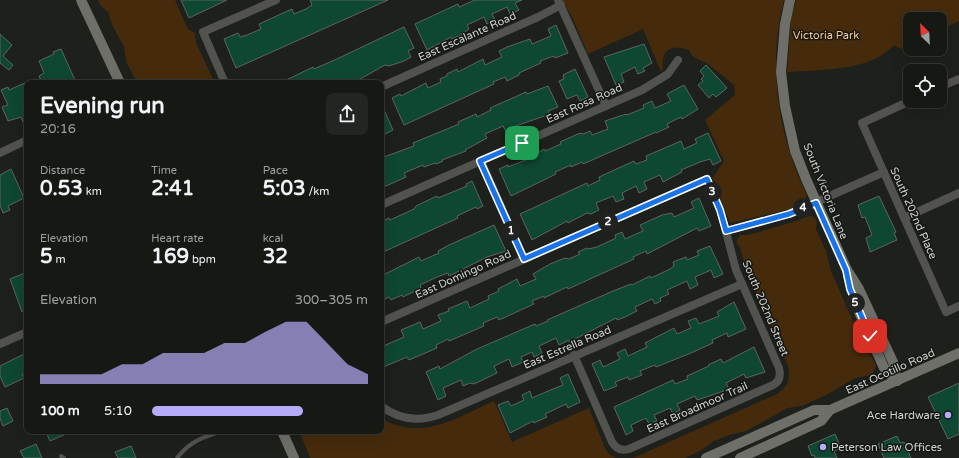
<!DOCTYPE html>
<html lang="en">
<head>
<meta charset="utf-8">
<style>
	:root { --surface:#161814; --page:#232522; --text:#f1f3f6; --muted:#9ea0a0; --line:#353734; --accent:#b6abf8 }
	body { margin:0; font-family:"Varela Round",sans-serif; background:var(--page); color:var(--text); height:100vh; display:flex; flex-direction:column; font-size:15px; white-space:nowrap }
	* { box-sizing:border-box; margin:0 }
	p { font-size:13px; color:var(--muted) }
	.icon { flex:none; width:22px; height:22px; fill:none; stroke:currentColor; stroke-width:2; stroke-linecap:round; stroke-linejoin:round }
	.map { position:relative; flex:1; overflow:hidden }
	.details { position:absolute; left:24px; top:80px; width:360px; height:354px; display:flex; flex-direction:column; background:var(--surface); border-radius:8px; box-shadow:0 4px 16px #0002,0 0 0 1px var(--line) }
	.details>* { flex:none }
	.needle { width:26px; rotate:336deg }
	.controls { position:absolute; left:903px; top:12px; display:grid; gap:8px }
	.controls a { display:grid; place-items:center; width:44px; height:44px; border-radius:8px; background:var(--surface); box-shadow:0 4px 16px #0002,0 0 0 1px var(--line); font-size:20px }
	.pin { position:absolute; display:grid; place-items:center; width:34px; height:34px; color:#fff; margin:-17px; border-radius:8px; box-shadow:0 2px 6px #0006 }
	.km { position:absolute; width:20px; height:20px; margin:-10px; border-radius:50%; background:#222; color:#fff; font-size:11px; line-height:20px; text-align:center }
	.round { display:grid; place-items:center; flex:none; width:42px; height:42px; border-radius:8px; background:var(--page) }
	.head { display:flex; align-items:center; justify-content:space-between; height:68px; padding:0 16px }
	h1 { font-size:22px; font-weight:700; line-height:30px }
	.metrics { display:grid; grid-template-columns:repeat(3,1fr); gap:6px; height:68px; padding:4px 16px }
	.metrics div { display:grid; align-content:center }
	.metrics b { font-size:20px; font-weight:700 }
	.metrics small { font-size:11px; font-weight:400 }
	.metrics p { font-size:11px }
	.chart { height:112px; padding:8px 16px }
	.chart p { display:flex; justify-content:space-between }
	.chart svg { width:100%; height:72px; margin-top:4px; fill:var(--accent); opacity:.7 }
	ul { padding:0 16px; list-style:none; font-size:13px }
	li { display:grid; grid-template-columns:64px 48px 1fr; align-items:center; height:30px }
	li i { height:10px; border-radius:5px; background:var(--accent) }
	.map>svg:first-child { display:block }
</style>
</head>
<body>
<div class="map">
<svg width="959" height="458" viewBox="0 0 959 458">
	<rect width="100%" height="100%" fill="#1d201b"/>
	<g fill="#452b0c">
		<path d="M98,0H175L188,29L195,33L196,43L215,83H137L126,61L124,47L112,25L108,12L100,5Z"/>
		<path d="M562,0H784C767,65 778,136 807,195L803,203L787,210L730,223L718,192L717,184L712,179L724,161L705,120L735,95L734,85L708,64L692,56L689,50C679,46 666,45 663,59C662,64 665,67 661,72L643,29L588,54L572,17Z"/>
		<path d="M796,0H959V21L940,30V19H910V44L901,49L894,45C872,71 819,70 787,72L791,19Z"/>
		<path d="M807,215L814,217L817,222L816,229L826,251L831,271L866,351L871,356L876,366L872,375L855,378L828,394L802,406L788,408L746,431L729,435L714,441L700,451L685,458H633L777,394C788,387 791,379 788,366L749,278L740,248L736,242L740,235H748L800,220Z"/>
		<path d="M494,401L512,442L589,408L605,448L609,454L616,458H310L299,431H381V418C421,442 456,418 494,401Z"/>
	</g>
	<g fill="#0e4732" stroke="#5e6461">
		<path d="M181,0H227L189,18Z"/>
		<path d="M310,0H388L236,68L224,39L238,33L240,37L247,35L261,29L259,24L292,9L294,14L306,9L312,5Z"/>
		<path d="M475,0H522L515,3L519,10L510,14L507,7L492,14L495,20L487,24L484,17L467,25L469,29L461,35L452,39L451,37L427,50L415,24L458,4L459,7Z"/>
		<path d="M556,25L568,53L555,58L554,56L540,61L541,63L519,73V75L507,81L505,77L493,82L494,84L404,125L392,98L400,94L401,96L426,83L428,88L441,82L440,79L447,76V74L457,69L458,72L483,59L485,65L502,57L499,51L507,47L530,39L532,44L551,36L548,29Z"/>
		<path d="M404,27L414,48L408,51L411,57L404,61L389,66L385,65L353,83H280L313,67L314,69L339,58Z"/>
		<path d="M0,34L12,45L3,56L13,65L9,70L0,63Z"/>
		<path d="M644,44L652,63L643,68L645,71L638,74L635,67L621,74L624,82L616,85L604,57Z"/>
		<path d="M61,49L75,80L68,83H42L39,76L44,73L39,61L54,54L53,52Z"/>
		<path d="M706,65L727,88L716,97L713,94L709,98L698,85L703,81L701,79L704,76L700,71Z"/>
		<path d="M575,69L588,97L580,101L577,95L567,99L559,81L564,79L563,75Z"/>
		<path d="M27,82V131L21,117L8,121L2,107L8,105L1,90L8,87L9,90Z"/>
		<path d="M684,85L698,109L682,119L681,117L667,124L669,127L656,133V132L583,164L582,162L571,167V165L555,172L556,174L511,196L499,169L508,165V167L528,159L544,149L545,151L561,144L560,142L580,133L583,134L590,131L592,135L608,129L605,121L626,114L627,115L644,108L643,105L652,101L655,108L671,101L667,94Z"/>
		<path d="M548,86L558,107L548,111L550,114L513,127L515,130L507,133L503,126L485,134L487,138L465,150L466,151L442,160L443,161L436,164L435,163L424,167L423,165L404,173L406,177L386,186L381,184V158L414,146L413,143L459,124L458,122L476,114L477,117L491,110L490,108L526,92L527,94Z"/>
		<path d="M381,103L393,130L381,136Z"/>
		<path d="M708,133L721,161L713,165L710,159L700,162L681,170L682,172L663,182L660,175L644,182L647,189L639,193L636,186L622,193L624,199L616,202L613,196L596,203L599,210L591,214L587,213L568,223L567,221L532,240L520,214L587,183L588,186L600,180L599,177L634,161L636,164L647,160L646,156L681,141L684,149L697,143L695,139Z"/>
		<path d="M11,169L24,198L8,206L10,210L3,213L0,205V175Z"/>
		<path d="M472,181L483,206L477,209L476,207L457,216L458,218L381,253V222L389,218L390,220L414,209L416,206L437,196L438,198L467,186L466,184Z"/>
		<path d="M879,196L896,232L894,233L897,240L870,252L866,238L872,235L865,217L862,218L858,205Z"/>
		<path d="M699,198L711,226L699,231L697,228L647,254L646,251L633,257L634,259L568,289L567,287L544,298V296L532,301L534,304L499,320L497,317L483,323L484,326L449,341L448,339L436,345L437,348L409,360L407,357L381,368V347L404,337L401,330L420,322L423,329L441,321L438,315L449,311L448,309L467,301L470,308L489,299L488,296L499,291L498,289L517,279L520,286L536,279L533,274L550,264L565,258L569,259L580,254L578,252L587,248L588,249L597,247L616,238L615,235L622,232L625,239L643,231L640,225L662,215L672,213L674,217L694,208L691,202Z"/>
		<path d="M494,225L506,251L487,257L449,276L448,273L437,277L420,285L421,288L403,297L402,295L391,300L389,297L381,301V276L419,257L421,261L439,253L438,251L449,245Z"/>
		<path d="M710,246L723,274L714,278L711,270L695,277L698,285L690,289L687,281L667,290L669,294L660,298L661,301L655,304L652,299L635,307L637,311L625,317L617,320L616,318L569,342V340L559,345L556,338L539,346L542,353L534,357L532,352L521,357L523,362L512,367L509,359L494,366L497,373L474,384L470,383L463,386L461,380L443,388L446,396L438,400L426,372L439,366L440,369L477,349L535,324L536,326L548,321L547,320L613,291L631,284L632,285L650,276L651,278L670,269L674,266L673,262L686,257L687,260L699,255L697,251Z"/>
		<path d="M27,272V309L22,312L10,279Z"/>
		<path d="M734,302L746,329L728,337L727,333L712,340L713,343L691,353L656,367L655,365L640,371L642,375L629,380L628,377L615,382L617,386L604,391L592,364L600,360L603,367L620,359L617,353L625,349L628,356L647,347L645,343L674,328L677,334L691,328L688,321L696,318L699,324L719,316L717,312Z"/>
		<path d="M754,347L765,372L746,378L744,374L726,383L729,389L721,392L697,400L695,396L677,404L680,410L673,414L670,408L654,415L657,421L649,424L646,418L631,425L633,431L626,435L614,407L673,380L675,384L688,379L687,376L709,366L708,365L721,359L723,363Z"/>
		<path d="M24,354L27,361V372L22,374L24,378L5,387L0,376V366Z"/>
		<path d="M568,374L580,402L568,408L566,404L545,414L547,417L534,423L533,421L510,433L498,405L508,401L511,406L524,400L522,395L530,391L532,398L548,391L563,385L560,378Z"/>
		<path d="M959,383V434L948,439L928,397Z"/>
		<path d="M7,408L13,421L3,426L0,418V411Z"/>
		<path d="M55,431H73L50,441L47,434Z"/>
		<path d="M835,434L841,448L834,451L837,458H815L814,455L812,456L808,446Z"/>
		<path d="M897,436L900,443L904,442L911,458H884L878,444Z"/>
		<path d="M36,444L42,458H24L20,451Z"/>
		<path d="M131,446L136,458H118L115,452Z"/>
	</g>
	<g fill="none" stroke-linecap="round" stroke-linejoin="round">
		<g stroke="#52524f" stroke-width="4">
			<path d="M61,456L64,458"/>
			<path d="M177,458C190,441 203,437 223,431"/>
		</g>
		<g stroke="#52524f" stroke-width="8">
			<path d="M558,0L606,106"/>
			<path d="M225,83L203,32L276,0"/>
			<path d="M381,87L538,17L561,5"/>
			<path d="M940,87L959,79"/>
			<path d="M910,101L862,123L946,312L959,306"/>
			<path d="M0,153L27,140"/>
			<path d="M481,161L524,259"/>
			<path d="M381,205L642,90L668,74L678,60"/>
			<path d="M904,218L959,193"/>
			<path d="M726,231L789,214L884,172"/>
			<path d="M381,322L707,179L720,209L736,270L779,368C781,376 779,382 773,385L629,449C622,451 616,449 612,442L574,355"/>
			<path d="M0,344L27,332"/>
			<path d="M381,406C398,419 417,422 438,415L742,284"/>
		</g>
		<g stroke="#6f6f6a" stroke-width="10">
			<path d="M81,0L120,83"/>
			<path d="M790,0L785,24L781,72L785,106L795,151L806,179L847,270L859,289L893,362L897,381"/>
			<path d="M848,276L856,305L884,368L897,381"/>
			<path d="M282,431L294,458"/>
			<path d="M706,458L814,410H830L959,353"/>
			<path d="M740,458L821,421L830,410"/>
		</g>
	</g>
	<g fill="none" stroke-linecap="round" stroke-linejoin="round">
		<g stroke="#fff" stroke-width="8">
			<path id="route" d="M522,143L480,161L524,259L707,179L720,210L726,231L789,214L816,203L846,270L850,289L870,336"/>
		</g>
		<use href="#route" stroke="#1a73e8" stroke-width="5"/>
	</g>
	<g fill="#b6abf8" stroke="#141712" stroke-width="1.5">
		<circle cx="948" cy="415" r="4"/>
		<circle cx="823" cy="447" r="4"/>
	</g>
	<g text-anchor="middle" stroke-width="3" stroke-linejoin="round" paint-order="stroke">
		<g font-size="11" fill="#fcc991" stroke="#141712">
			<text x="826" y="39">Victoria Park</text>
		</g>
		<g font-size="11" fill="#d1d3d0" stroke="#141712">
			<text transform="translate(467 36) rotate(-24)" y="4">East Escalante Road</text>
			<text transform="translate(584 103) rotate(-24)" y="4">East Rosa Road</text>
			<text transform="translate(826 191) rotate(68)" y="4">South Victoria Lane</text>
			<text transform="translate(914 213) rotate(66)" y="4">South 202nd Place</text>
			<text transform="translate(463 274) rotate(-24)" y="4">East Domingo Road</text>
			<text transform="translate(766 308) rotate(67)" y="4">South 202nd Street</text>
			<text transform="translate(567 347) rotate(-23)" y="4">East Estrella Road</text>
			<text transform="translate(890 371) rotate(-24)" y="4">East Ocotillo Road</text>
			<text transform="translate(697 407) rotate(-24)" y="4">East Broadmoor Trail</text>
		</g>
		<g font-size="11" fill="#d1d3d0" stroke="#141712" text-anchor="end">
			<text x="940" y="419">Ace Hardware</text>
			<text x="831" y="451" text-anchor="start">Peterson Law Offices</text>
		</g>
	</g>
</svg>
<div class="controls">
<a><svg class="needle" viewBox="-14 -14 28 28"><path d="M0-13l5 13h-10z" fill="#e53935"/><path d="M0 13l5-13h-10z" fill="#9ea0a0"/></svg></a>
<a><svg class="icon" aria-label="locate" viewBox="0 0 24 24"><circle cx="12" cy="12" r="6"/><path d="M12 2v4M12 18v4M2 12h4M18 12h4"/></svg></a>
</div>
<div class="pin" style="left:522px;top:143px;background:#1e9e55"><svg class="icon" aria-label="arrive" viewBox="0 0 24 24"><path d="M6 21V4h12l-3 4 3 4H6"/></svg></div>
<div class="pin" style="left:870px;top:336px;background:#d93025"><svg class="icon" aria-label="check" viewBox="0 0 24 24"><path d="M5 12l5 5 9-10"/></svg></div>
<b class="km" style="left:511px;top:231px">1</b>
<b class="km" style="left:608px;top:222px">2</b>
<b class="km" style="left:712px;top:192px">3</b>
<b class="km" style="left:803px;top:208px">4</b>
<b class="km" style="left:855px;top:303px">5</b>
<section class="details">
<div class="head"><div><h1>Evening run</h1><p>20:16</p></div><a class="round"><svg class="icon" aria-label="share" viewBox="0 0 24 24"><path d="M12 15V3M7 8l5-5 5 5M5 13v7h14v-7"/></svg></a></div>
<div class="metrics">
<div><p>Distance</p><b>0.53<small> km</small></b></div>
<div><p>Time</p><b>2:41</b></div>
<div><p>Pace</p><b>5:03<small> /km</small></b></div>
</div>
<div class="metrics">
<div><p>Elevation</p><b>5<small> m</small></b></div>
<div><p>Heart rate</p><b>169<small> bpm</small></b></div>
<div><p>kcal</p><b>32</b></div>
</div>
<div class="chart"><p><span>Elevation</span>300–305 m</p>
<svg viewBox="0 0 160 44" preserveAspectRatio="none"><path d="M0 44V38L10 38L20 38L30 38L40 32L50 32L60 25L70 25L80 25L90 19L100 19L110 12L120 6L130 6L140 19L150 32L160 38V44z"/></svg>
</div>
<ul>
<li><b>100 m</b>5:10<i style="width:70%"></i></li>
</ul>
</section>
</div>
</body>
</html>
